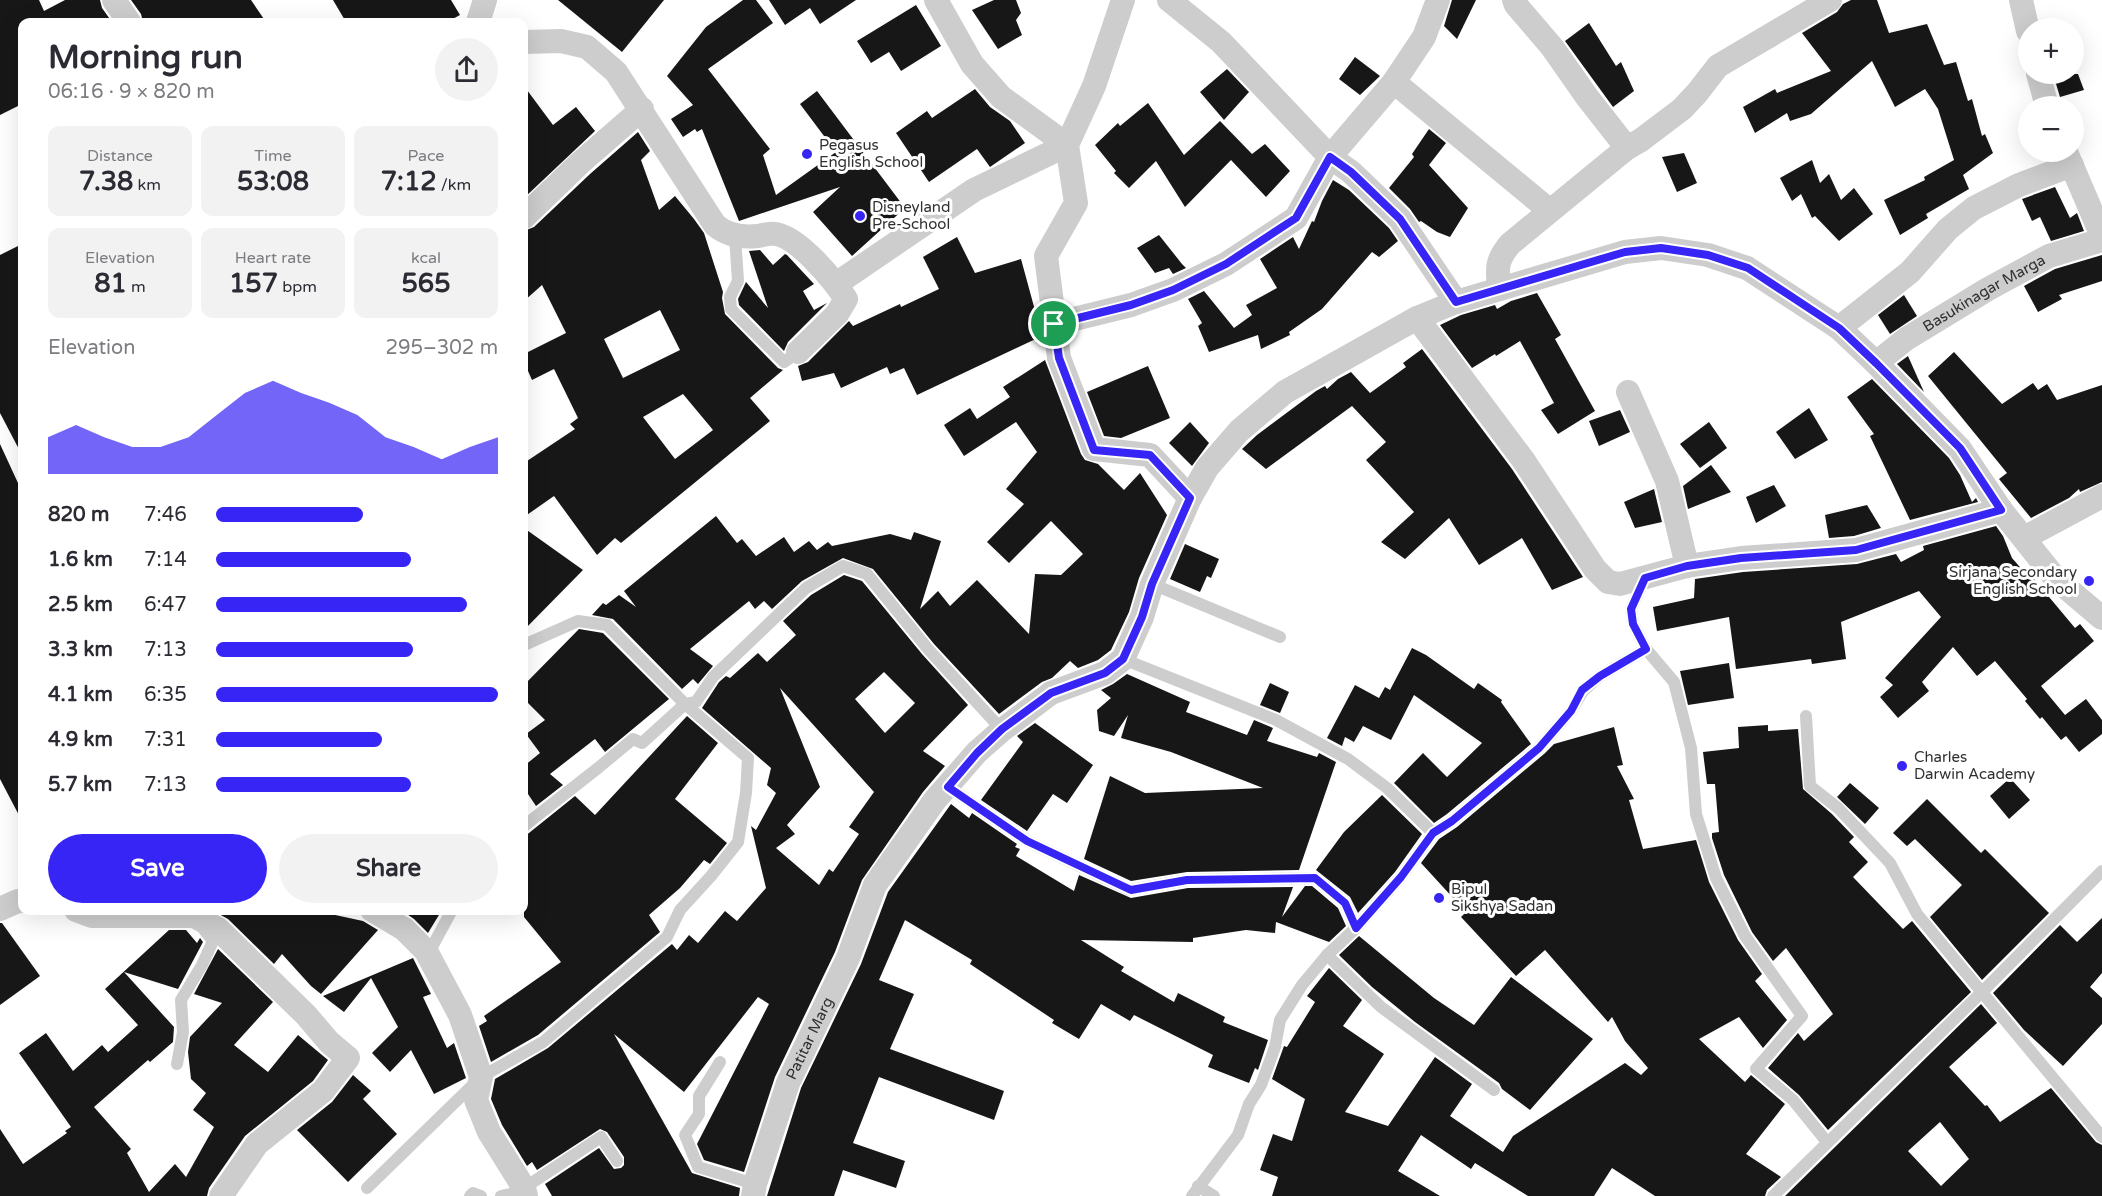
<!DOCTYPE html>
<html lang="en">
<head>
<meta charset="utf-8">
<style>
	:root { --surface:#fff; --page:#f2f2f3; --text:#2b2b33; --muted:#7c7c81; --accent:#3725f5 }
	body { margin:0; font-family:"Varela Round",sans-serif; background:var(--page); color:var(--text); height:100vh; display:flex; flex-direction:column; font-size:22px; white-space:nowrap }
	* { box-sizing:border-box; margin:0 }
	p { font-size:20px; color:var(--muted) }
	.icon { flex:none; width:33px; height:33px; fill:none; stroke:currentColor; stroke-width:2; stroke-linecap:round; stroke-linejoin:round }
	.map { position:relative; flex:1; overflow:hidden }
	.details { position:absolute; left:18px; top:18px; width:510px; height:897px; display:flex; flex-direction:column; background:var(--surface); border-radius:12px; box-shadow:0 6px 24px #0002 }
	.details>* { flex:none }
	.tools { position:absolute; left:2018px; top:18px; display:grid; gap:12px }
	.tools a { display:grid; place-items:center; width:66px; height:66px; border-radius:50%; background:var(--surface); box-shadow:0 6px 24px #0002; font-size:30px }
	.pin { position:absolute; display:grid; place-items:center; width:51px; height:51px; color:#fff; margin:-26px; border:3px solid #fff; border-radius:50%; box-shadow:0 2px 6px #0007 }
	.round { display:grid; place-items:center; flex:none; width:63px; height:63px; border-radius:32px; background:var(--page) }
	.headline { display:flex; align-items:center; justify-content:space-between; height:102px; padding:0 30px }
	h1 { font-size:33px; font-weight:800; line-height:45px }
	.metrics { display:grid; grid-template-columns:repeat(3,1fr); gap:9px; height:102px; padding:6px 30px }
	.metrics div { display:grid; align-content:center; border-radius:12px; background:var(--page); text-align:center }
	.metrics b { font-size:26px; font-weight:800 }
	.metrics small { font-size:16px; font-weight:400 }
	.metrics p { font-size:16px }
	.chart { height:168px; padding:12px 30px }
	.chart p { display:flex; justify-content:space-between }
	.chart svg { width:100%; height:108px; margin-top:6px; fill:var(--accent); opacity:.7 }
	.cta { display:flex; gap:12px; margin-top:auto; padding:12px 30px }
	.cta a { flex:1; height:69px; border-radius:36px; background:var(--accent); color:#fff; font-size:24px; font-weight:800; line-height:69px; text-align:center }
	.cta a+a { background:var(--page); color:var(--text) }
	ul { padding:0 30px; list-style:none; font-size:20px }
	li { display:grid; grid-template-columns:96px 72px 1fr; align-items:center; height:45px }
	li i { height:15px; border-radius:8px; background:var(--accent) }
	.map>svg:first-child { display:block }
</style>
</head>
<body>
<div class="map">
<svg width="2102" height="1196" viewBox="0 0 2102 1196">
	<rect width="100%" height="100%" fill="#fff"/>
	<g fill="#171717" fill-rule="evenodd">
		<path d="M0,0H39L44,11L65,0H100L102,8L112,22H22V104L0,115Z"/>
		<path d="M131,0H251L266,22H143L141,14Z"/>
		<path d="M333,0H451L460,15L447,22H346Z"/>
		<path d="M558,0H664L622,52Z"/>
		<path d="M743,0H756L773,23L708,69L770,149L763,155L776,195L836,152L800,104L817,91L905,208L852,256L813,212L840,187L739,221L702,129L697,132L695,129L683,137L671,119L693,105L667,76L706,27Z"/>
		<path d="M769,0H856L820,24L810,8L785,25Z"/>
		<path d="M994,0H1016L1021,13L1016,20L1022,35L998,49L972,10Z"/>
		<path d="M1452,0H1476L1457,39L1444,26Z"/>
		<path d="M1851,0H1877L1889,33L1927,24L1944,65L1956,62L1968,101L1972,99L1982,136L1985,134L1993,153L1963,175L1969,189L1926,214L1928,218L1900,235L1884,200L1925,180L1924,177L1954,160L1938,109L1925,89L1895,107L1872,61L1811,114L1790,121L1787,113L1755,133L1743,107L1775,89L1777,93L1831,71L1802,33L1837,12L1843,4Z"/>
		<path d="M916,5L941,46L901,71L889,52L871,63L857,41Z"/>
		<path d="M1589,23L1616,66L1621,62L1634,91L1613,107L1565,41Z"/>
		<path d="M1355,57L1380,76L1360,95L1339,79Z"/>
		<path d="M1227,69L1249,92L1224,120L1200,92Z"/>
		<path d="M2053,74H2078L2084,90L2060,97Z"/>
		<path d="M524,86L553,125L576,107L595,131L524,198Z"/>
		<path d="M975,89L990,107L1010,121L1025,143L990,167L977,149L929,182L896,133L927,111L932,118Z"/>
		<path d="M1148,103L1184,155L1220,121L1252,154L1265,144L1290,171L1266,197L1231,160L1185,207L1156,161L1129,188L1114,173L1116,171L1095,145L1118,123L1120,126Z"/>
		<path d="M1429,129L1446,143L1429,165L1468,208L1450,237L1437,232L1421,221L1419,222L1410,209L1389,188L1414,157L1412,154Z"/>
		<path d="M638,132L650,151L641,160L659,210L675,196L694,219L704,233L723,292L722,298L725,314L778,368L783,370L750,398L770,421L621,543L615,538L597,555L554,496L524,517V463L575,429L570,424L578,418L554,369L532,380L524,362V354L566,333L542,285L524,301V231L534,227L590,174ZM660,310L680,350L623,378L604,339ZM683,394L713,430L675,459L643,417Z"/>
		<path d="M1684,153L1697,183L1677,192L1662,157Z"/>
		<path d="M1812,160L1820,183L1829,174L1841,200L1854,188L1873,214L1839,241L1815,216L1812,218L1801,194L1792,201L1780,178Z"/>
		<path d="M1333,180L1349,190L1389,228L1398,241L1379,257L1372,252L1322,309L1289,332L1290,335L1261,349L1258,335L1209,352L1198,326L1202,323L1188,299L1204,291L1234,328L1252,315L1246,305L1277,288L1260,259L1293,237L1299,249L1312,221L1314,222L1322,201Z"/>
		<path d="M2055,187L2070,218L2077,213L2084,231L2051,241L2040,217L2032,221L2022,199Z"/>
		<path d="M1159,235L1182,264L1186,268L1173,274L1169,268L1155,273L1137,248Z"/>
		<path d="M957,237L975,273L1021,259L1042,336L917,395L904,368L890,374L887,367L841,388L834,373L802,381L798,366L808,362L849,321L853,326L900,304L901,307L939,289L923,257Z"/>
		<path d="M22,244V455L0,413V255Z"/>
		<path d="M760,250L773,265L785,254L787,255L814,284L803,291L814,310L827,303L788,342L784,351L739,305L738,299L746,282L768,308L749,251Z"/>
		<path d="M2102,255V281L2059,295L2062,299L2038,312L2024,286L2055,269Z"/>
		<path d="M1537,293L1561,335L1555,339L1595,411L1558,434L1541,410L1554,403L1520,341L1496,356L1495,354L1472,368L1440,325L1461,315L1495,305L1497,309L1511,301Z"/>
		<path d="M1904,295L1917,316L1890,334L1878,315Z"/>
		<path d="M1422,349L1512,469L1583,577L1552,590L1522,538L1479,565L1449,518L1405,559L1381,542L1414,512L1366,460L1386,442L1352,406L1266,469L1242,449L1257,435L1316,391L1325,386L1327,389L1338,379L1351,372L1370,393L1406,367L1403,363Z"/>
		<path d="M1954,352L2002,404L2033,383L2038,390L2047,384L2057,400L2102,385V482L2080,492L2079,489L2069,498L2031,518L1999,479L2007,473L1928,376Z"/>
		<path d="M1908,356L1924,392L1897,364Z"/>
		<path d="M1045,360L1081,454L1085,460L1098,464L1124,490L1140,473L1167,515L1139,578L1129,612L1111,650L1098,660L1078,668L1070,661L1052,678L1042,682L999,714L934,644L873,569L843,558L802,581L772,609L764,601L755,609L749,601L690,649L713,666L698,684L693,679L682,689L613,619L592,615L603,603L606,605L619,595L636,607L624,591L716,516L737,543L742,539L756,556L784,537L794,552L809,541L817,550L828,542L832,546L890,534L911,540L914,532L941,541L920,609L938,591L950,606L977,580L1029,634L1035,574L1061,575L1083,554L1051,521L1009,563L987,542L1024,504L1006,489L1037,452L1016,422L964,456L944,425L970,408L977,419L1010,397L1003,387Z"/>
		<path d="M1148,366L1170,418L1121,438L1104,436L1087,392Z"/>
		<path d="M1872,379L1949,458L1960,475L1972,502L1976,498L1978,502L1910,520L1870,436L1874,434L1847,397Z"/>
		<path d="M1809,408L1828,440L1795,459L1776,432Z"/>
		<path d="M1620,410L1630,432L1599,446L1589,421Z"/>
		<path d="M1190,422L1209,443L1192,466L1169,443Z"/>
		<path d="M1709,422L1727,448L1700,468L1680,444Z"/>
		<path d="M0,444L18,483L22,481V821L0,779Z"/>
		<path d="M1711,465L1731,492L1688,509L1683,486Z"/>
		<path d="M1774,485L1786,506L1756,523L1746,497Z"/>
		<path d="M1654,489L1662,522L1635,528L1624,502Z"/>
		<path d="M1867,505L1881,528L1854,536L1829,538L1825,515Z"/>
		<path d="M1996,526L2003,536L2012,558L2032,581L2034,579L2075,628L2080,624L2094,641L2041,686L2065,715L2086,699L2102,720V734L2079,752L2066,736L2061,740L2042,717L2040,719L2025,701L2027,699L1995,661L1977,676L1953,647L1922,682L1929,691L1898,718L1880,697L1893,685L1885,678L1941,617L1919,591L1841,622L1846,659L1812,664L1811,659L1736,669L1729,617L1657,631L1653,607L1694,598L1695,579L1743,572L1857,564L1896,554L1901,562L1924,550L1923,546Z"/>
		<path d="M524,528L583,570L524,630Z"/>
		<path d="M1185,544L1219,559L1211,578L1207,576L1200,592L1170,579Z"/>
		<path d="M844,575L862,581L922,654L968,705L923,751L945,766L923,792L862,880L835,952L775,1077L744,1172L704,1160L697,1144L769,1004L758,997L684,1092L614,1034L692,1173L740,1188L739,1196H552L545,1184L599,1148L614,1169L621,1168L624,1165V1157L607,1132L600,1129L537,1170L532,1162L527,1166L502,1125L491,1099L495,1079L548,1048L672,944L677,950L689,935L698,943L725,911L737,921L766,888L751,826L756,830L776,793L767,785L771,768L702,708L719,682L726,676L730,678L758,653L767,662L796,635L783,621L811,595ZM884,672L915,703L885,733L855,699ZM780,688L874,792L849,827L859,834L833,872L829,869L819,885L776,848L795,834L787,825L820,787Z"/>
		<path d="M579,629L603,633L669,699L605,752L595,739L550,774L563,785L536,806L524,788V766L540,753L526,734L545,720L524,699V685Z"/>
		<path d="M1412,648L1426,655L1474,689L1478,683L1502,700L1501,702L1531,744L1447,814L1434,823L1394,783L1423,753L1447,777L1482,743L1414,695L1391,740L1363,726L1354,742L1345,737L1342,746L1327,738L1355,685L1379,698L1385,687L1390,690Z"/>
		<path d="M1729,663L1734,698L1688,705L1680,671Z"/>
		<path d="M1127,674L1190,702L1186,712L1247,735L1254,720L1273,728L1267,741L1317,757L1319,753L1336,762L1299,870L1187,872L1131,881L1084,859L1110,776L1145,793L1263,788L1171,752L1121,738L1128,715L1114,736L1099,731L1097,710L1111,698L1101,690L1113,684Z"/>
		<path d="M1270,683L1289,692L1280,713L1260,705Z"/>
		<path d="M687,716L718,743L675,799L727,843L710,864L704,860L680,888L649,915L660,932L538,1035L491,1062L479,1026L487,1021L484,1016L561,962L524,917V837L575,796L595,815Z"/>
		<path d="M1035,723L1093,765L1067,803L1053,794L1027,831L981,800L1023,742L1017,736Z"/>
		<path d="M1768,725V731L1798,729L1803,789L1832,814L1854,837L1849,842L1868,862L1853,877L1903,929L1912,921L1971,992L1828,1130L1799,1095L1768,1068L1798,1033L1804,1041L1833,1014L1786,948L1773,961L1752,932L1724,875L1712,838V833L1719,832L1715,784H1707L1703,752L1739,748L1738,727Z"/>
		<path d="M1614,727L1623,765L1617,766L1634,799L1629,800L1643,849L1696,840L1709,882L1738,940L1762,974L1755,981L1787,1020L1763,1048L1739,1017L1699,1039L1745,1082L1751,1075L1785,1104L1746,1154L1781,1177L1767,1190L1765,1196H1655L1612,1168L1594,1196H1528L1475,1163L1471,1169L1421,1135L1398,1171L1440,1196H1272L1278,1177L1260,1170L1273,1134L1292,1141L1305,1099L1272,1079L1284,1046L1287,1047L1315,1002L1307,996L1329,968L1362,1000L1343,1026L1384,1054L1345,1112L1388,1126L1435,1057L1472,1084L1450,1116L1503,1152L1513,1136L1625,1063L1641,1075L1648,1068L1625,1041L1612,1017L1608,1022L1545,950L1516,976L1461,917L1466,912L1421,863L1439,839L1457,827L1544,754L1554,744Z"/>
		<path d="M2010,778L2030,800L2009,819L1990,796Z"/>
		<path d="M1850,783L1879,808L1865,824L1837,797Z"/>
		<path d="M1382,795L1422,834L1395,872L1358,913L1350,897L1316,870L1344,832Z"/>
		<path d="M1927,799L1981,853L1985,849L2049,913L1982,980L1930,917L1962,885L1915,839L1907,846L1893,833Z"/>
		<path d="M951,804L969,818L972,813L1017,844L1015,847L1020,849L1016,856L1074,891L1079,875L1131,898L1188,888L1293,887L1282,917L1305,886H1312L1338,908L1346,926L1329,942L1276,922L1275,933L1246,930L1193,938V942L1081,940L1124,967L1121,971L1174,1002L1178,993L1225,1017L1223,1022L1268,1040L1258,1070L1255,1068L1249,1083L1208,1067L1213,1055L1134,1015L1130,1021L1101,1004L1079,1039L1052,1023L1054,1020L970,964L972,960L905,920L879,980L914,994L890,1049L1004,1091L994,1120L879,1077L853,1143L905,1161L896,1188L843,1170L834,1196H767L801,1088L861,964L888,892Z"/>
		<path d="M222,910H312L363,921L378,930L321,994L311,986L282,954L274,964L228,919L219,914Z"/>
		<path d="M401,910H442L428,933L414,919Z"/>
		<path d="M2102,918V973L2090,987L2102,998V1024L2063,1066L2024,1030L1993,993L2060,925L2077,942Z"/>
		<path d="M0,923H2L40,976L0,1005Z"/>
		<path d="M169,930H186L197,943L200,938L203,942L178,989L124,972L174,1027L173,1042L150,1062L148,1060L94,1107L131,1149L127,1153L149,1192L175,1164L186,1177L214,1127L193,1110L206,1093L191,1079L188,1052L190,1037L222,1003L194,994L218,949L273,1002L234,1045L268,1072L298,1035L328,1060L313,1081L245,1136L209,1188L207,1196H0V1129L23,1164L67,1133L65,1131L71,1127L19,1053L46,1033L73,1071L102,1045L108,1052L138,1025L105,989Z"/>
		<path d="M1359,936L1434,998L1474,1025L1511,977L1593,1039L1530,1110L1502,1089L1499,1083L1415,1022L1372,987L1339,955Z"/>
		<path d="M413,958L431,994L423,997L447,1048L454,1043L466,1078L434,1094L411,1050L390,1072L372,1053L398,1027L371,978L344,1012L323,996Z"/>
		<path d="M1981,1004L1997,1023L1949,1067L1985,1106L1987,1105L2000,1122L2051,1088L2096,1142L2102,1145V1196H1785ZM1940,1122L1969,1159L1941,1186L1908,1151Z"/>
		<path d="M353,1075L371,1091L363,1099L397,1134L348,1182L297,1130L332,1102Z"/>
	</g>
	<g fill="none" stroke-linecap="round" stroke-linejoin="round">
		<g stroke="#cdcdcd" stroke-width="12">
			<path d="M735,236L738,281L730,297L731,309L784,362L798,352"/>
			<path d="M1645,578L1631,609L1633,624L1646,649L1674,682L1691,748L1696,814L1716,878L1745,936L1802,1016L1756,1069L1793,1100L1827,1142"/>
			<path d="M1152,584L1280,637"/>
			<path d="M1123,659L1276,720L1348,759L1387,788L1433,833L1401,877L1356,928L1327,955L1302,985L1280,1020L1275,1047L1261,1085L1249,1104L1238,1135L1192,1196"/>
			<path d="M1806,716L1810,786L1838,808L1890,863L1917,914L2102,1137"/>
			<path d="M948,787L1027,841L1130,890L1187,880L1315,878L1345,903L1356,928"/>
			<path d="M524,826L598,768L633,739L642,743L685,704L696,702L713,677L806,588L843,566L867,574L928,649L1002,730"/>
			<path d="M1433,833L1452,821L1539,748L1571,711L1583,691L1600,676L1646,649"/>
			<path d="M425,943L432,947L452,910"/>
			<path d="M1327,955L1381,1007L1494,1090"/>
			<path d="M720,1062L699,1096V1114L685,1135L698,1167L755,1184"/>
			<path d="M177,1064L183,1032L181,1000L202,965L213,941L202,927"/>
			<path d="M1198,1186L1214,1196"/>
			<path d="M367,1188L481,1077L543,1042L667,937L680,910L711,876L738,842L746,793L748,758L685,704L607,625L578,621L524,645"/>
			<path d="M524,1188L601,1137L617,1161"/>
			<path d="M470,1196L473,1193L481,1196"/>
			<path d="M501,1196L524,1191"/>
			<path d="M1773,1196L1982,992L2102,871"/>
		</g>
		<g stroke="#cdcdcd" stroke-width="24">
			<path d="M114,0L129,22"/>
			<path d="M1123,0L1094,86L1067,145L1076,203L1046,256L1059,358L1094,449L1150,455L1190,498"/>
			<path d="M1169,0L1221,42L1330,157L1351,172L1400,219L1456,302"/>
			<path d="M2021,0L2028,31"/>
			<path d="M478,22L485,0"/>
			<path d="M524,42L561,41L587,47L616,72L715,225C727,235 741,238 758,236C763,235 770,233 776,234C799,238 833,279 846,299L837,314L798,352"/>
			<path d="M2038,74L2047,106"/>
			<path d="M1394,82L1549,210"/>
			<path d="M1627,148L1641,140L1682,109L1697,93L1718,66L1830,0"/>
			<path d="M2066,152L2102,236"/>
			<path d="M524,217L580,163L642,109"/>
			<path d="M836,284L974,190L1067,145L1001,97L972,64L936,0"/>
			<path d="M1499,289C1497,268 1496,261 1510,244L1627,148L1587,97L1552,47L1516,5L1514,0"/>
			<path d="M1417,318L1524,461L1595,569L1608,582L1620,584L1687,566L1741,558L1856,550L2001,510"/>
			<path d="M1054,324L1131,305L1173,290L1226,264L1296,218L1330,157L1394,82L1424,37L1438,0"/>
			<path d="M1839,328L1910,272L1948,229L1974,208L2019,185L2072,165"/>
			<path id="s1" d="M1876,363L1906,339L1988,289L2049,256L2102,240"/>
			<path d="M1628,392L1667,481L1687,566"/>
			<path d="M2024,538L2102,496"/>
			<path d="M0,909L18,901H22"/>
			<path d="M76,910L92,916H194L218,929L306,1015L329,1042L348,1058L323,1091L257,1144L221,1196"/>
			<path d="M372,910L404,929L426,951L460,1015L481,1077L476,1100L489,1132L524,1188L526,1196"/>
			<path id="s2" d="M753,1196L755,1184L788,1083L848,958L875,885L935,800L977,752L1002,730L1051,693L1105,673L1123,659L1142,617L1152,584L1190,498L1207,468L1239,431L1285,392L1417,318L1456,302L1625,252L1661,248L1708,255L1747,268L1839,328L1876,363L1960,449L2001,510L2056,579L2102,618"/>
		</g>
	</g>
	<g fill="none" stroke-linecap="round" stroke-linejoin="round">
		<g stroke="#fff" stroke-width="12">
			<path id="route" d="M1330,157L1351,172L1400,219L1456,302L1625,252L1661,248L1708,255L1748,268L1839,328L1876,363L1960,448L2001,510L1856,550L1741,558L1687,566L1645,578L1631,609L1633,624L1646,649L1600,676L1582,690L1571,711L1539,748L1452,821L1433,833L1401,877L1356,928L1345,903L1315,878L1187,880L1131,890L1027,841L948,787L977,753L1002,729L1051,693L1105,673L1123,659L1142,617L1152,584L1190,498L1150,455L1094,450L1059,358L1054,324L1131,305L1173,290L1226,264L1296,218Z"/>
		</g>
		<use href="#route" stroke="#3725f5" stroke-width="8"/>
	</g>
	<g fill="#3725f5" stroke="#fff" stroke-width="2">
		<circle cx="807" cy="154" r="6"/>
		<circle cx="860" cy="216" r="6"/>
		<circle cx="2089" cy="581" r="6"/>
		<circle cx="1902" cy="766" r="6"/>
		<circle cx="1439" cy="898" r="6"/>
	</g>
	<g text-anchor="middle" stroke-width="6" stroke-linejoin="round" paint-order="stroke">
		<g font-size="15" fill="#303030" stroke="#fff" text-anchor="start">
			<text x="819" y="150">Pegasus<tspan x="819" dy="17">English School</tspan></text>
			<text x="872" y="212">Disneyland<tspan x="872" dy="17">Pre-School</tspan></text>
			<text x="2077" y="577" text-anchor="end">Sirjana Secondary<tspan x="2077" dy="17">English School</tspan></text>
			<text x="1914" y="762">Charles<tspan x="1914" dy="17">Darwin Academy</tspan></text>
			<text x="1451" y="894">Bipul<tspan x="1451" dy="17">Sikshya Sadan</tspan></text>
		</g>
		<g font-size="15" fill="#303030" stroke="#fff">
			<text dy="5" stroke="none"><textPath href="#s1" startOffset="129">Basukinagar Marga</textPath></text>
			<text dy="5" stroke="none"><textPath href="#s2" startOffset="168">Patitar Marg</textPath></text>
		</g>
	</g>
</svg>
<div class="tools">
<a>+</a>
<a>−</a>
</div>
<div class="pin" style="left:1054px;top:324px;background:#1e9e55"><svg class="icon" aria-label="arrive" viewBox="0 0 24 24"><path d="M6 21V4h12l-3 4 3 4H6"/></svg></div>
<section class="details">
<div class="headline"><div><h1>Morning run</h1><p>06:16 · 9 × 820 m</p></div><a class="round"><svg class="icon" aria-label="share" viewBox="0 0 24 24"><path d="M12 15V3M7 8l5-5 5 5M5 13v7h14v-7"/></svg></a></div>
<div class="metrics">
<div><p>Distance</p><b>7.38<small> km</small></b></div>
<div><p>Time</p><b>53:08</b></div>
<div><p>Pace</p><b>7:12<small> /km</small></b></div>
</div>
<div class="metrics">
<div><p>Elevation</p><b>81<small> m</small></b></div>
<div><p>Heart rate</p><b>157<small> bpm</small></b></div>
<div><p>kcal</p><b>565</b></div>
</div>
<div class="chart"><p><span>Elevation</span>295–302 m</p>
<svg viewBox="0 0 160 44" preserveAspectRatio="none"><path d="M0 44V29L10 24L20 29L30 33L40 33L50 29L60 20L70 11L80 6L90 11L100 15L110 20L120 29L130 33L140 38L150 33L160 29V44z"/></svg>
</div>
<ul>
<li><b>820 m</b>7:46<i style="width:52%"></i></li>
<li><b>1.6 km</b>7:14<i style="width:69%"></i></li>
<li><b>2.5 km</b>6:47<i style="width:89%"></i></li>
<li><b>3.3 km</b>7:13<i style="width:70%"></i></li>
<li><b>4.1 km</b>6:35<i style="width:100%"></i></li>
<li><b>4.9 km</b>7:31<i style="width:59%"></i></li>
<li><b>5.7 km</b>7:13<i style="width:69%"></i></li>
</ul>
<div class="cta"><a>Save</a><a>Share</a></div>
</section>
</div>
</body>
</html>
